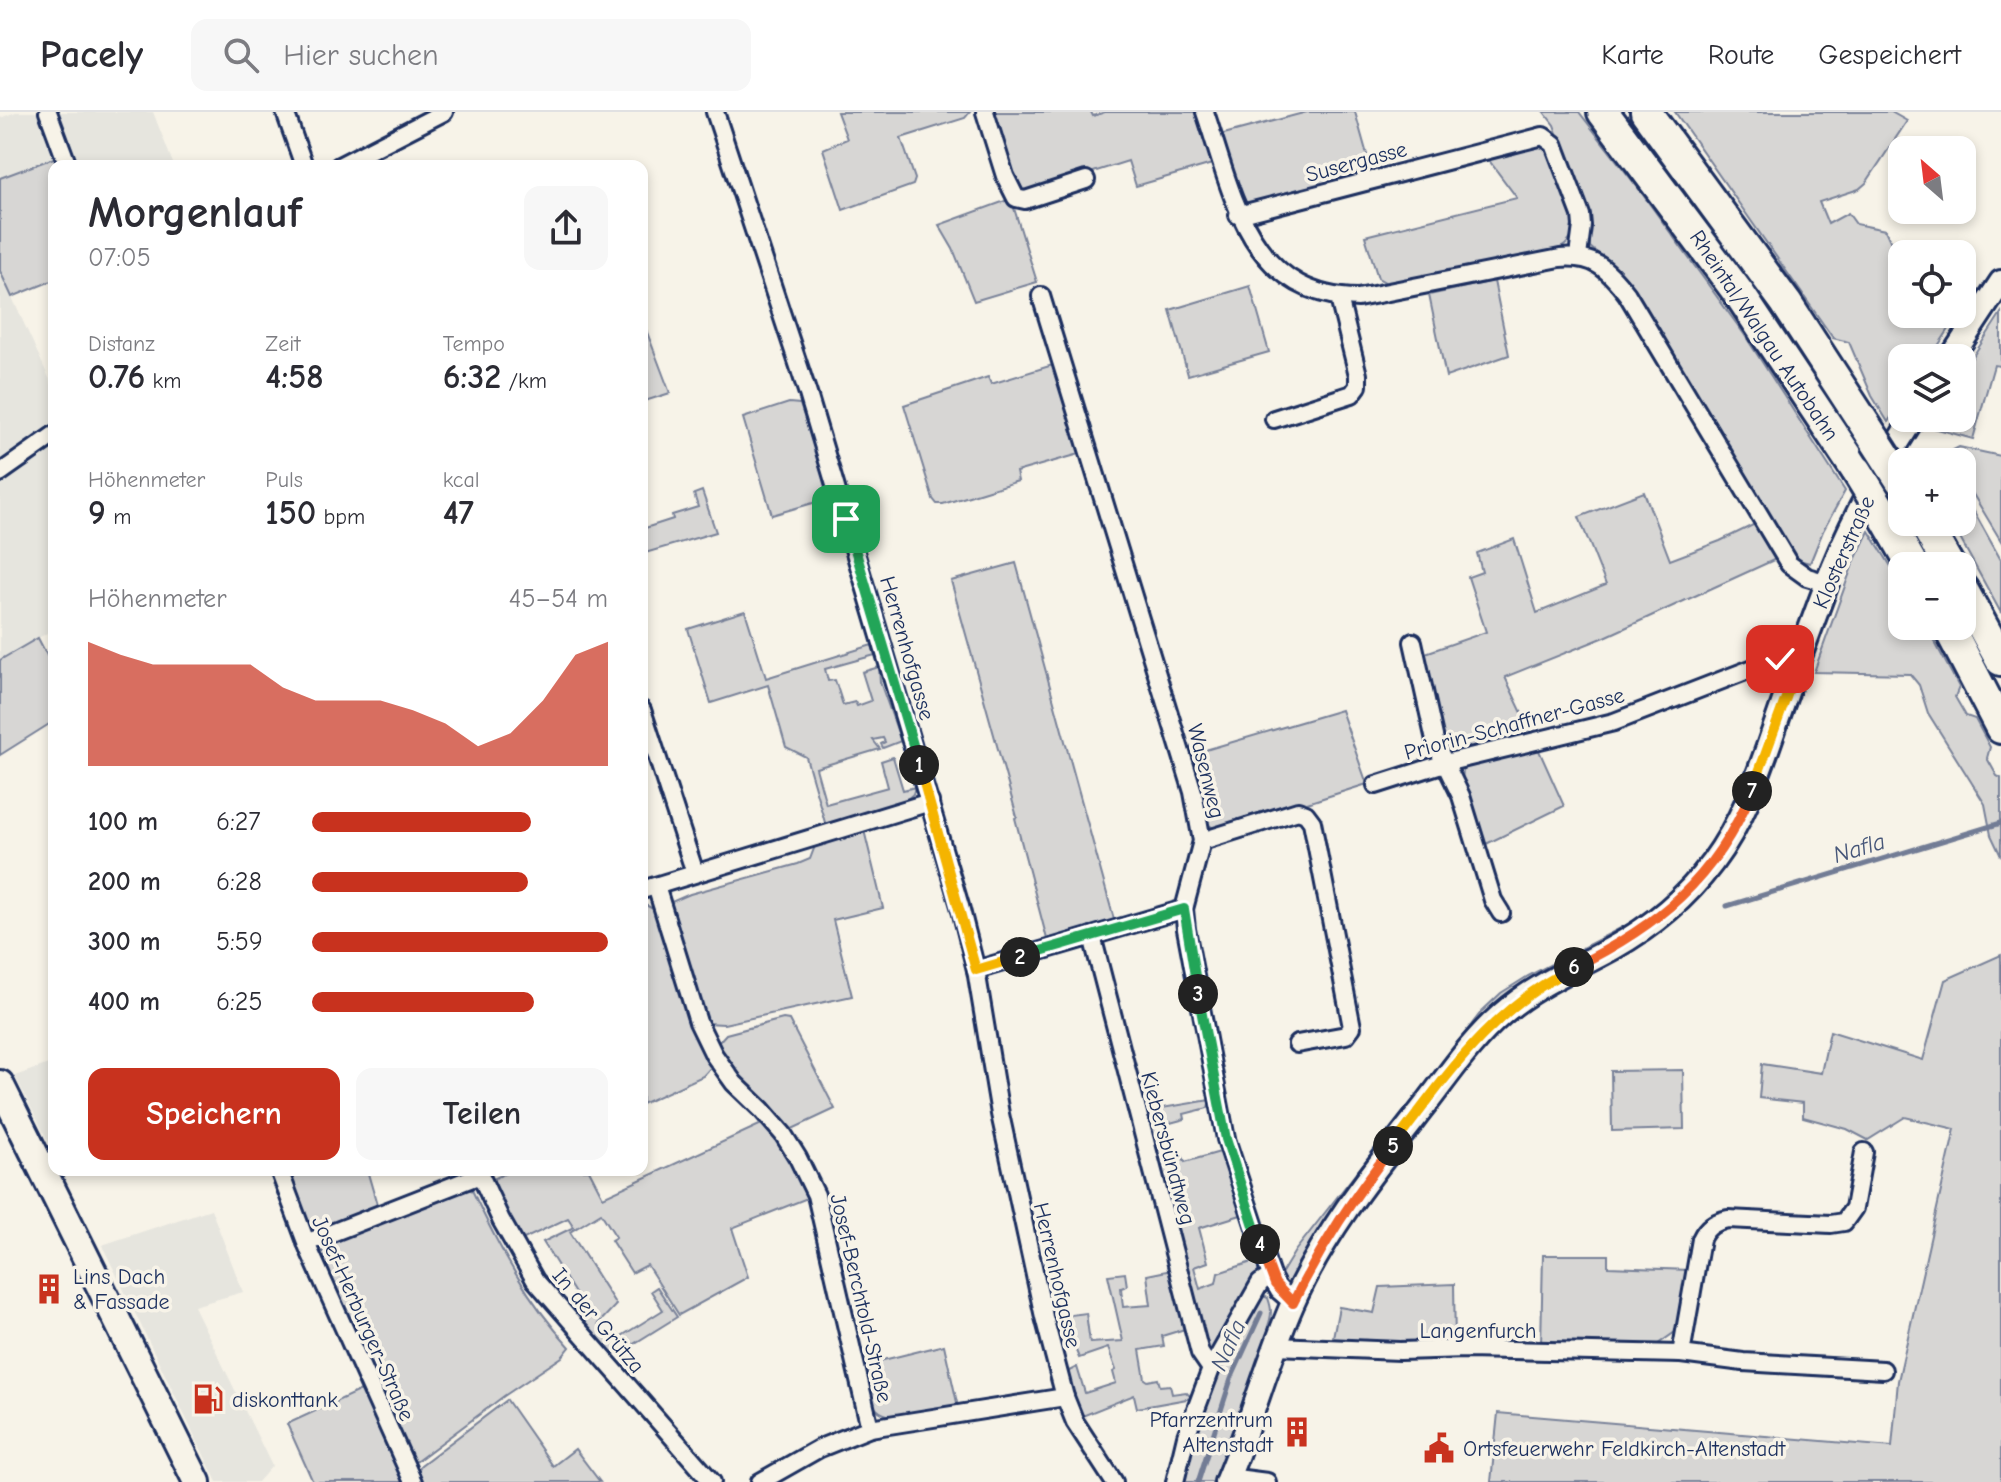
<!DOCTYPE html>
<html lang="de">
<head>
<meta charset="utf-8">
<style>
	:root { --surface:#fff; --page:#f7f7f7; --text:#2b2b33; --muted:#7c7c81; --line:#e1e1e2; --accent:#c8321e }
	body { margin:0; font-family:"Comic Neue",sans-serif; background:var(--page); color:var(--text); height:100vh; display:flex; flex-direction:column; font-size:30px; white-space:nowrap }
	* { box-sizing:border-box; margin:0 }
	p { font-size:26px; color:var(--muted) }
	.icon { flex:none; width:44px; height:44px; fill:none; stroke:currentColor; stroke-width:2; stroke-linecap:round; stroke-linejoin:round }
	.map { position:relative; flex:1; overflow:hidden }
	.details { position:absolute; left:48px; top:48px; width:600px; height:1016px; display:flex; flex-direction:column; background:var(--surface); border-radius:16px; box-shadow:0 4px 12px #0003 }
	.details>* { flex:none }
	.needle { width:52px; rotate:332deg }
	.tools { position:absolute; left:1888px; top:24px; display:grid; gap:16px }
	.tools a { display:grid; place-items:center; width:88px; height:88px; border-radius:16px; background:var(--surface); box-shadow:0 4px 12px #0003; font-size:40px }
	.pin { position:absolute; display:grid; place-items:center; width:68px; height:68px; color:#fff; margin:-34px; border-radius:16px; box-shadow:0 4px 12px #0006 }
	.km { position:absolute; width:40px; height:40px; margin:-20px; border-radius:50%; background:#222; color:#fff; font-size:22px; line-height:40px; text-align:center }
	.round { display:grid; place-items:center; flex:none; width:84px; height:84px; border-radius:16px; background:var(--page) }
	.summary { display:flex; align-items:center; justify-content:space-between; height:136px; padding:0 40px }
	h1 { font-size:44px; font-weight:800; line-height:60px }
	.stats { display:grid; grid-template-columns:repeat(3,1fr); gap:12px; height:136px; padding:8px 40px }
	.stats div { display:grid; align-content:center }
	.stats b { font-size:34px; font-weight:800 }
	.stats small { font-size:22px; font-weight:400 }
	.stats p { font-size:22px }
	.chart { height:224px; padding:16px 40px }
	.chart p { display:flex; justify-content:space-between }
	.chart svg { width:100%; height:144px; margin-top:8px; fill:var(--accent); opacity:.7 }
	.primary-button { display:flex; gap:16px; margin-top:auto; padding:16px 40px }
	.primary-button a { flex:1; height:92px; border-radius:16px; background:var(--accent); color:#fff; font-size:32px; font-weight:800; line-height:92px; text-align:center }
	.primary-button a+a { background:var(--page); color:var(--text) }
	ul { padding:0 40px; list-style:none; font-size:26px }
	li { display:grid; grid-template-columns:128px 96px 1fr; align-items:center; height:60px }
	li i { height:20px; border-radius:10px; background:var(--accent) }
	header { display:flex; align-items:center; gap:48px; box-sizing:border-box; height:112px; padding:0 40px; background:var(--surface); border-bottom:2px solid var(--line) }
	header strong { font-size:38px }
	nav { display:flex; gap:44px; margin-inline-start:auto; font-size:28px }
	.search { width:560px; height:72px; background:var(--page); display:flex; align-items:center; gap:20px; box-sizing:border-box; padding:0 28px; border-radius:16px; color:var(--muted); font-size:30px }
	.map>svg:first-child { display:block }
</style>
</head>
<body>
<header>
<strong>Pacely</strong>
<div class="search"><svg class="icon" aria-label="search" viewBox="0 0 24 24"><circle cx="10" cy="10" r="6"/><path d="M15 15l6 6"/></svg>Hier suchen</div>
<nav><a>Karte</a><a>Route</a><a>Gespeichert</a></nav>
</header>
<div class="map">
<svg width="2001" height="1370" viewBox="0 0 2001 1370">
	<rect width="100%" height="100%" fill="#f7f3e8"/>
	<filter id="ink" filterUnits="userSpaceOnUse"><feTurbulence type="fractalNoise" baseFrequency=".0125" numOctaves="2"/><feDisplacementMap in="SourceGraphic" scale="16" xChannelSelector="R" yChannelSelector="G"/><feConvolveMatrix kernelMatrix="1 2 1 2 8 2 1 2 1" color-interpolation-filters="sRGB"/></filter>
	<g filter="url(#ink)">
		<g fill="#e6e5de">
			<path d="M16,0H153L174,54H68L63,43L0,66V6Z"/>
			<path d="M0,159L54,277V517L0,548Z"/>
			<path d="M54,950V1041L15,964Z"/>
			<path d="M211,1097L243,1180L194,1194L272,1354L258,1370H217L102,1133Z"/>
		</g>
		<g fill="#d7d6d4" stroke="#798299" stroke-width="2">
			<path d="M837,0H970L965,6L901,26L915,67L913,73L843,98L823,37L847,27Z"/>
			<path d="M991,0H1091L1093,4L1105,0H1195L1212,52L1136,74L1128,49L1024,82L1017,77Z"/>
			<path d="M1307,0H1355L1373,64L1245,97L1220,23Z"/>
			<path d="M1544,0H1579L1638,76L1744,222L1845,379L1823,419L1810,451L1794,447L1609,151L1590,135L1589,110L1554,13Z"/>
			<path d="M1675,0H1891L1907,9L1866,71L1859,77L1819,90L1828,112L1848,101L1856,112L1885,118L1893,135L1904,142H1902V202H1959L1930,246H1902V288L1888,310L1872,284L1849,230L1833,226Z"/>
			<path d="M1538,30L1548,35C1559,61 1598,127 1553,139L1390,173L1378,166L1365,124L1517,86L1485,43Z"/>
			<path d="M59,44L62,54H54V168L12,185L0,159V66Z"/>
			<path d="M1005,89H1011L1013,93L1037,170L974,189L953,137L939,113Z"/>
			<path d="M1494,169L1509,243L1446,265L1429,183Z"/>
			<path d="M1250,174L1269,240L1188,263L1170,198Z"/>
			<path d="M2001,201V254L1994,253L1973,327L1930,315L1929,312L1932,306H1962V261Z"/>
			<path d="M642,207L670,281L642,290Z"/>
			<path d="M1056,252L1083,341L1016,360L1018,369L943,392H937L933,387L904,293L988,265L991,272Z"/>
			<path d="M789,291L800,292L830,384L820,389L772,403L743,306Z"/>
			<path d="M1959,335L2001,344V429L1962,364V350H1953V338Z"/>
			<path d="M1962,378L2001,448V501L1951,410H1962Z"/>
			<path d="M702,379L716,420L642,442V417L673,407L672,403L698,395L694,382Z"/>
			<path d="M1644,380L1670,448L1720,429L1755,412L1776,447L1605,525L1505,565L1533,624L1455,646L1446,642L1420,543L1486,520L1468,465L1482,460L1477,441L1514,427L1537,501L1606,473L1579,405Z"/>
			<path d="M1869,419L1902,472V514H1926L1959,575L1955,585L1966,604L1975,607L1990,635L1987,646L1997,664L2001,666V744L1991,723L1985,692L1928,601L1919,573L1910,562L1814,560L1853,452Z"/>
			<path d="M1016,451L1115,811L1048,831L1015,706L1017,705L951,469Z"/>
			<path d="M745,499L766,566L872,533L875,543L825,557L828,569L835,568L843,593L855,590L857,594L871,589L862,560L879,555L880,570L901,629L883,636L881,632L885,630L883,626L873,628L880,637L816,656L826,692L888,675L881,649L893,645L903,678L915,675L913,682L905,689L826,714L806,645L786,635L768,573L711,591L688,517Z"/>
			<path d="M38,526L54,557V609L0,643V548Z"/>
			<path d="M1341,598L1367,672L1225,717L1212,715L1206,711L1190,644L1192,642Z"/>
			<path d="M1537,634L1564,694L1480,735L1462,670L1463,658L1473,650Z"/>
			<path d="M864,718L883,796L833,808L852,884L724,912L706,911L669,791L690,782L798,752L810,747L815,734Z"/>
			<path d="M1665,787L1432,969H1428L1482,899L1501,881L1528,864L1638,807Z"/>
			<path d="M642,791L655,798L713,953L703,964L642,992Z"/>
			<path d="M2001,843V1370H1491L1498,1301L1892,1335L1898,1269L1955,1017L1905,1005L1868,1028L1847,1017L1803,1005V991L1759,986L1762,952L1821,961L1830,919L1923,948L1945,868Z"/>
			<path d="M783,907L789,908L835,997L788,1019L734,959L716,933L726,922Z"/>
			<path d="M1683,958L1684,1017L1612,1019L1611,959Z"/>
			<path d="M1417,983L1420,984L1290,1172L1284,1173L1278,1167L1295,1139Z"/>
			<path d="M1210,988L1208,996L1184,1002L1185,1007L1159,1014L1164,1037L1158,1038L1159,1047L1182,1042L1185,1050L1220,1040L1244,1102L1199,1116L1208,1150L1194,1155L1200,1177L1216,1171L1218,1161L1258,1148V1161L1218,1235L1213,1241L1207,1239L1144,999Z"/>
			<path d="M766,1010L778,1025L810,1085L732,1116L748,1165L679,1203L647,1153L632,1161L611,1128L616,1125L601,1101L570,1120L616,1193L598,1212L607,1227L617,1221L620,1225L663,1198L651,1179L657,1175L677,1205L619,1241H605L564,1193L576,1183L543,1130L574,1115L568,1106L524,1127L520,1126L504,1099L491,1068L512,1058H589L603,1085Z"/>
			<path d="M285,1058H367L378,1096L323,1116C298,1111 294,1079 285,1058Z"/>
			<path d="M462,1078H472C498,1134 528,1190 570,1235L562,1245L504,1284L417,1349L412,1350L321,1143L328,1129Z"/>
			<path d="M1543,1143H1608V1155L1690,1158L1681,1209L1675,1220L1658,1232L1647,1235L1541,1233Z"/>
			<path d="M1172,1158L1188,1216L1162,1224L1164,1234L1140,1238L1145,1267L1148,1269L1158,1267L1160,1274L1170,1273L1172,1282L1186,1280L1192,1286L1137,1296L1134,1283L1080,1305L1065,1261L1077,1255L1085,1281L1116,1271L1113,1260L1116,1258L1108,1236L1079,1246L1074,1234L1058,1237L1047,1191L1060,1188L1063,1204L1086,1201L1090,1231L1123,1229L1108,1163L1125,1161L1127,1174L1121,1176L1123,1195L1151,1193L1147,1163Z"/>
			<path d="M1454,1172L1455,1232L1332,1230L1339,1195L1374,1201L1380,1175Z"/>
			<path d="M1259,1182L1268,1186C1272,1197 1272,1203 1268,1214L1272,1216L1216,1370H1179L1203,1288Z"/>
			<path d="M944,1233L958,1295C936,1299 885,1317 872,1291C867,1280 866,1265 863,1253Z"/>
			<path d="M363,1277L405,1370H313L287,1312Z"/>
			<path d="M507,1288L553,1354L575,1337L600,1370H420L417,1360L421,1353Z"/>
		</g>
		<g fill="none" stroke-linecap="round" stroke-linejoin="round">
			<g stroke="#727c95" stroke-width="5">
				<path d="M1727,794L2001,711"/>
				<path d="M1198,1370L1231,1267L1261,1201"/>
			</g>
			<g stroke="#1b2f5e" stroke-width="22">
				<g id="minor">
					<path d="M48,0L68,54"/>
					<path d="M285,0L304,54"/>
					<path d="M715,0L808,282L960,794L976,858L1000,1002L1044,1205L1065,1285L1075,1310L1114,1370"/>
					<path d="M985,0L1005,64L1016,86L1025,88L1086,68"/>
					<path d="M1205,0C1233,83 1249,184 1358,186L1560,146C1594,143 1607,156 1627,182L1789,452L1807,465L1827,471"/>
					<path d="M339,54L444,0"/>
					<path d="M1238,103L1543,24L1554,32L1581,103L1582,114L1578,144"/>
					<path d="M1041,184L1193,680L1202,729L1184,797L1186,817L1226,1027L1271,1164L1279,1179L1293,1191"/>
					<path d="M1274,307L1352,282L1358,274V263L1339,186"/>
					<path d="M0,361L54,323"/>
					<path d="M1413,530L1436,633L1461,684L1493,788L1501,801"/>
					<path d="M642,598L695,761"/>
					<path d="M1376,673L1445,651L1614,610L1774,548L1799,550"/>
					<path d="M1202,729L1298,699L1306,702L1312,710L1352,915L1346,923L1297,932"/>
					<path d="M656,774L698,910L714,943L734,971L762,998L783,1022L798,1046L816,1083L870,1316"/>
					<path d="M642,778L930,690"/>
					<path d="M1092,824L1200,1241L1211,1257"/>
					<path d="M976,858L1184,797"/>
					<path d="M279,1058L309,1138L413,1370"/>
					<path d="M478,1058L501,1108L535,1168L712,1370"/>
					<path d="M306,1131L480,1063"/>
					<path d="M1276,1234L1400,1239L1466,1237L1681,1242L1743,1250L1883,1258"/>
					<path d="M1681,1242L1701,1127C1707,1114 1715,1110 1728,1107L1831,1112L1844,1110L1854,1096L1864,1040"/>
					<path d="M1228,1365L1267,1370"/>
					<path d="M760,1370L820,1336L870,1316L1065,1285"/>
					<path d="M1175,1370L1186,1324L1211,1257L1260,1171L1271,1164"/>
				</g>
			</g>
			<g stroke="#1b2f5e" stroke-width="28">
				<g id="secondary">
					<path d="M1951,246L2001,170"/>
					<path d="M1226,1370C1251,1312 1267,1250 1292,1193C1325,1118 1376,1056 1426,992C1450,961 1472,928 1502,902C1535,873 1575,857 1613,836C1651,815 1686,786 1712,751C1745,707 1761,655 1779,603C1794,560 1810,517 1826,474C1847,415 1879,359 1913,306"/>
				</g>
			</g>
			<g stroke="#1b2f5e" stroke-width="32">
				<path id="primary" d="M0,972L197,1370"/>
			</g>
			<g stroke="#1b2f5e" stroke-width="36">
				<g id="motorway">
					<path d="M1603,0L1740,183L1857,359"/>
					<path d="M1646,0L1786,191L1875,328"/>
					<path d="M1882,400L1913,454"/>
					<path d="M1924,410L1949,454"/>
					<path d="M1962,477L2001,548"/>
					<path d="M1948,514L2001,616"/>
				</g>
			</g>
			<use href="#minor" stroke="#f7f3e8" stroke-width="16"/>
			<use href="#secondary" stroke="#f7f3e8" stroke-width="22"/>
			<use href="#primary" stroke="#f7f3e8" stroke-width="26"/>
			<use href="#motorway" stroke="#f7f3e8" stroke-width="30"/>
			<g stroke="#1b2f5e" stroke-width="36" stroke-linecap="butt">
				<g id="motorway-bridge">
					<path d="M1875,328L1900,367"/>
					<path d="M1857,359L1882,400"/>
				</g>
			</g>
			<use href="#motorway-bridge" stroke="#f7f3e8" stroke-width="30"/>
		</g>
	</g>
	<g fill="none" stroke-linecap="round" stroke-linejoin="round" filter="url(#ink)">
		<g stroke="#fff" stroke-width="16">
			<path id="split-1" d="M846,407L919,653"/>
		</g>
		<g stroke="#fff" stroke-width="16">
			<path id="split-2" d="M919,653L976,858L1020,845"/>
		</g>
		<g stroke="#fff" stroke-width="16">
			<path id="split-3" d="M1020,845L1184,797L1198,882"/>
		</g>
		<g stroke="#fff" stroke-width="16">
			<path id="split-4" d="M1198,882L1226,1027L1260,1132"/>
		</g>
		<g stroke="#fff" stroke-width="16">
			<path id="split-5" d="M1260,1132L1275,1172L1293,1191C1322,1132 1353,1086 1393,1034"/>
		</g>
		<g stroke="#fff" stroke-width="16">
			<path id="split-6" d="M1393,1034C1448,962 1491,897 1574,855"/>
		</g>
		<g stroke="#fff" stroke-width="16">
			<path id="split-7" d="M1574,855C1658,814 1715,767 1752,679"/>
		</g>
		<g stroke="#fff" stroke-width="16">
			<path id="split-8" d="M1752,679L1799,550L1780,547"/>
		</g>
		<use href="#split-1" stroke="#22a559" stroke-width="10"/>
		<use href="#split-2" stroke="#f5b400" stroke-width="10"/>
		<use href="#split-3" stroke="#22a559" stroke-width="10"/>
		<use href="#split-4" stroke="#22a559" stroke-width="10"/>
		<use href="#split-5" stroke="#f0652b" stroke-width="10"/>
		<use href="#split-6" stroke="#f5b400" stroke-width="10"/>
		<use href="#split-7" stroke="#f0652b" stroke-width="10"/>
		<use href="#split-8" stroke="#f5b400" stroke-width="10"/>
	</g>
	<defs>
		<g id="building-bare" transform="scale(2.4)"><path d="M-4-6H4V6H1V3H-1V6H-4ZM-2.5-4.3h1.7v1.8h-1.7ZM.8-4.3h1.7v1.8H.8ZM-2.5-1h1.7V.8h-1.7ZM.8-1h1.7V.8H.8Z" fill="#c8321e" stroke="#f7f3e8" stroke-width="2.5" paint-order="stroke"/></g>
		<g id="fuel-bare" transform="scale(2.4)"><path d="M-5.5-6h7V0h2V4h1.3V-2.5L3-4.5l.8-.8L6-3V5H2.5V1h-1V6h-7ZM-4.2-4.7v3.2H.2V-4.7Z" fill="#c8321e" stroke="#f7f3e8" stroke-width="2.5" paint-order="stroke"/></g>
		<g id="civic-bare" transform="scale(2.4)"><path d="M-.6-6.5H3V-4.5H.6V-3L4-1V1h2V6H-6V1h2V-1L-.6-3ZM-1.2 2.5V6h2.4V2.5Z" fill="#c8321e" stroke="#f7f3e8" stroke-width="2.5" paint-order="stroke"/></g>
	</defs>
	<g fill-rule="evenodd">
		<use href="#building-bare" x="49" y="1177"/>
		<use href="#fuel-bare" x="208" y="1287"/>
		<use href="#building-bare" x="1297" y="1320"/>
		<use href="#civic-bare" x="1439" y="1336"/>
	</g>
	<g text-anchor="middle" stroke-width="7" stroke-linejoin="round" paint-order="stroke">
		<g font-size="22" fill="#1b2f5e" stroke="#f7f3e8">
			<text transform="translate(1356 49) rotate(-15)" y="8">Susergasse</text>
			<text transform="translate(1765 223) rotate(56)" y="8">Rheintal/Walgau Autobahn</text>
			<text transform="translate(1843 440) rotate(-66)" y="8">Klosterstraße</text>
			<text transform="translate(908 536) rotate(74)" y="8">Herrenhofgasse</text>
			<text transform="translate(1514 611) rotate(-15)" y="8">Priorin-Schaffner-Gasse</text>
			<text transform="translate(1207 659) rotate(76)" y="8">Wasenweg</text>
			<text transform="translate(1169 1036) rotate(75)" y="8">Kiebersbündtweg</text>
			<text transform="translate(1058 1163) rotate(77)" y="8">Herrenhofgasse</text>
			<text transform="translate(862 1186) rotate(77)" y="8">Josef-Berchtold-Straße</text>
			<text transform="translate(364 1206) rotate(66)" y="8">Josef-Herburger-Straße</text>
			<text transform="translate(599 1208) rotate(50)" y="8">In der Grütza</text>
			<text x="1478" y="1226">Langenfurch</text>
		</g>
		<g font-size="22" fill="#1b2f5e" stroke="#f7f3e8" text-anchor="start">
			<text x="73" y="1172">Lins Dach<tspan x="73" dy="25">&amp; Fassade</tspan></text>
			<text x="232" y="1295">diskonttank</text>
			<text x="1273" y="1315" text-anchor="end">Pfarrzentrum<tspan x="1273" dy="25">Altenstadt</tspan></text>
			<text x="1463" y="1344">Ortsfeuerwehr Feldkirch-Altenstadt</text>
		</g>
		<g font-size="24" font-style="italic" fill="#465679" stroke="#f7f3e8">
			<text transform="translate(1859 736) rotate(-17)" y="8">Nafla</text>
			<text transform="translate(1228 1233) rotate(-66)" y="8">Nafla</text>
		</g>
	</g>
</svg>
<div class="tools">
<a><svg class="needle" viewBox="-14 -14 28 28"><path d="M0-13l5 13h-10z" fill="#e53935"/><path d="M0 13l5-13h-10z" fill="#7c7c81"/></svg></a>
<a><svg class="icon" aria-label="locate" viewBox="0 0 24 24"><circle cx="12" cy="12" r="6"/><path d="M12 2v4M12 18v4M2 12h4M18 12h4"/></svg></a>
<a><svg class="icon" aria-label="layers" viewBox="0 0 24 24"><path d="M12 4l9 5-9 5-9-5zM3 14l9 5 9-5"/></svg></a>
<a>+</a>
<a>−</a>
</div>
<div class="pin" style="left:846px;top:407px;background:#1e9e55"><svg class="icon" aria-label="arrive" viewBox="0 0 24 24"><path d="M6 21V4h12l-3 4 3 4H6"/></svg></div>
<div class="pin" style="left:1780px;top:547px;background:#d93025"><svg class="icon" aria-label="check" viewBox="0 0 24 24"><path d="M5 12l5 5 9-10"/></svg></div>
<b class="km" style="left:919px;top:653px">1</b>
<b class="km" style="left:1020px;top:845px">2</b>
<b class="km" style="left:1198px;top:882px">3</b>
<b class="km" style="left:1260px;top:1132px">4</b>
<b class="km" style="left:1393px;top:1034px">5</b>
<b class="km" style="left:1574px;top:855px">6</b>
<b class="km" style="left:1752px;top:679px">7</b>
<section class="details">
<div class="summary"><div><h1>Morgenlauf</h1><p>07:05</p></div><a class="round"><svg class="icon" aria-label="share" viewBox="0 0 24 24"><path d="M12 15V3M7 8l5-5 5 5M5 13v7h14v-7"/></svg></a></div>
<div class="stats">
<div><p>Distanz</p><b>0.76<small> km</small></b></div>
<div><p>Zeit</p><b>4:58</b></div>
<div><p>Tempo</p><b>6:32<small> /km</small></b></div>
</div>
<div class="stats">
<div><p>Höhenmeter</p><b>9<small> m</small></b></div>
<div><p>Puls</p><b>150<small> bpm</small></b></div>
<div><p>kcal</p><b>47</b></div>
</div>
<div class="chart"><p><span>Höhenmeter</span>45–54 m</p>
<svg viewBox="0 0 160 44" preserveAspectRatio="none"><path d="M0 44V6L10 10L20 13L30 13L40 13L50 13L60 20L70 24L80 24L90 24L100 27L110 31L120 38L130 34L140 24L150 10L160 6V44z"/></svg>
</div>
<ul>
<li><b>100 m</b>6:27<i style="width:74%"></i></li>
<li><b>200 m</b>6:28<i style="width:73%"></i></li>
<li><b>300 m</b>5:59<i style="width:100%"></i></li>
<li><b>400 m</b>6:25<i style="width:75%"></i></li>
</ul>
<div class="primary-button"><a>Speichern</a><a>Teilen</a></div>
</section>
</div>
</body>
</html>
